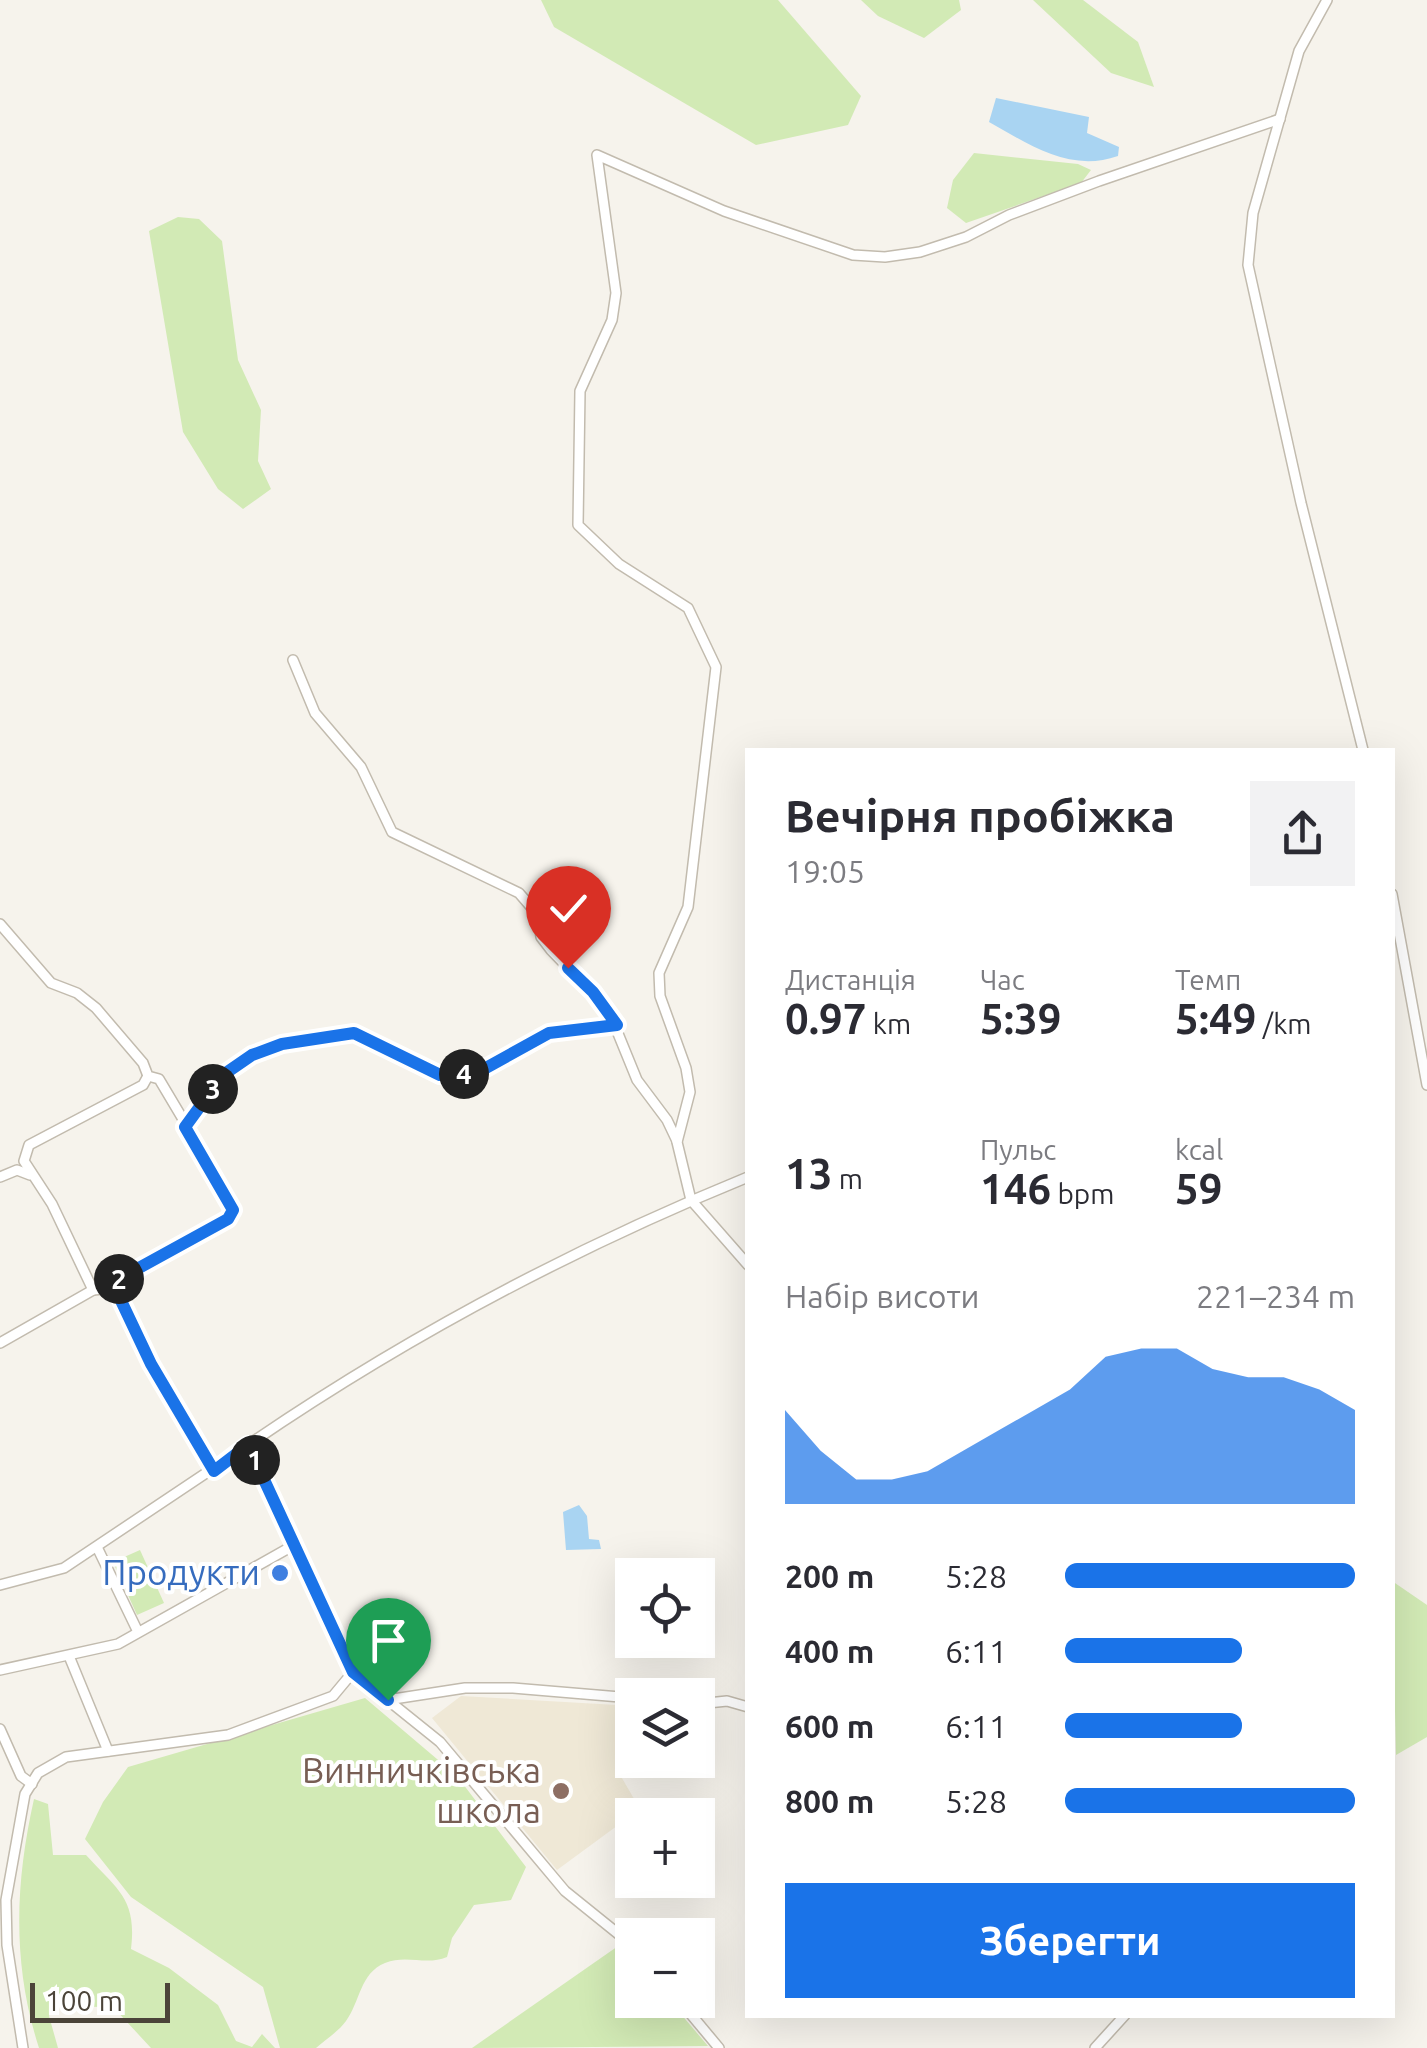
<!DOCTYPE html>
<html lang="uk">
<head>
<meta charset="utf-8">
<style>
	:root { --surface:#fff; --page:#f2f2f3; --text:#2b2b33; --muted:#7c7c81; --accent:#1a73e8 }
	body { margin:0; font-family:Ubuntu,sans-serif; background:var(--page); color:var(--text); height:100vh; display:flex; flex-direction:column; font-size:38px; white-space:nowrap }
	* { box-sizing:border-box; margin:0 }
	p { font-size:32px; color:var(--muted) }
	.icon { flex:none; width:55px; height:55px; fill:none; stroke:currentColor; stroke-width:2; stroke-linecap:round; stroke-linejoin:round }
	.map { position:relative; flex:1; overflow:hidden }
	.panel { position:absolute; left:745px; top:748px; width:650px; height:1270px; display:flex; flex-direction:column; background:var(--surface); border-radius:0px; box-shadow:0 10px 40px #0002 }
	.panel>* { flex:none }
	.fabs { position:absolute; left:615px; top:1558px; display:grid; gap:20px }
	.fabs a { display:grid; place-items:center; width:100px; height:100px; border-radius:0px; background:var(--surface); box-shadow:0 10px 40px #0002; font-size:50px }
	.scale { position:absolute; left:30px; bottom:25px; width:140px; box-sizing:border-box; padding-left:10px; border:5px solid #4b4439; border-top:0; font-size:28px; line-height:35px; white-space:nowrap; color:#4b4439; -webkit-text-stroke:8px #fff; paint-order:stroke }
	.pin { position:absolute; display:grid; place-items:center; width:85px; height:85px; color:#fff; margin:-102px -42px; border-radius:50% 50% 50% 0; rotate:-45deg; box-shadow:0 0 10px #0007 }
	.pin .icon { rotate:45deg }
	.km { position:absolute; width:50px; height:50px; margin:-25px; border-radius:50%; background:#222; color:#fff; font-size:28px; line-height:50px; text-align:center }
	.round { display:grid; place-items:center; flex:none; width:105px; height:105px; border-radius:0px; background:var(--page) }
	.head { display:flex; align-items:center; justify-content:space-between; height:170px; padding:0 40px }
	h1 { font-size:45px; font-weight:700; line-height:75px }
	.stats { display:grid; grid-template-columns:repeat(3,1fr); gap:15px; height:170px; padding:10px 40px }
	.stats div { display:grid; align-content:center }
	.stats b { font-size:42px; font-weight:700 }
	.stats small { font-size:28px; font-weight:400 }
	.stats p { font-size:28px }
	.chart { height:280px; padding:20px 40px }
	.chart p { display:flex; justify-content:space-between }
	.chart svg { width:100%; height:180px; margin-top:10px; fill:var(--accent); opacity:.7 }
	.primary-button { display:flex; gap:20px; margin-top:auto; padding:20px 40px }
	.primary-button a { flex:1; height:115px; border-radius:0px; background:var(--accent); color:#fff; font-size:40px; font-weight:700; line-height:115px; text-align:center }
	ul { padding:0 40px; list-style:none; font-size:32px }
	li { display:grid; grid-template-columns:160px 120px 1fr; align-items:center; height:75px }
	li i { height:25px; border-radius:12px; background:var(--accent) }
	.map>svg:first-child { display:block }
</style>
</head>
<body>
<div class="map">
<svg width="1427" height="2048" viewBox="0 0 1427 2048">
	<rect width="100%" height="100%" fill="#f6f3ec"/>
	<path fill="#efe8d6" d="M461,1696L617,1705L619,1773L640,1809L557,1870L432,1718Z"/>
	<g fill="#d2eab5">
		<path d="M541,0H778L861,96L848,125L756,145L554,27Z"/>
		<path d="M861,0H959L961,10L924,38L878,16Z"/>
		<path d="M1033,0H1083L1138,42L1154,87L1111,73Z"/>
		<path d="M974,153L1078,164L1091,170L1081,183L966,223L947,208L953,180Z"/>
		<path d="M178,217L199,219L222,241L238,360L261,410L258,461L271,489L243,509L218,489L183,432L149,231Z"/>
		<path d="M140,1550L164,1603L137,1615L113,1562Z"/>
		<path d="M1392,1581L1427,1605V1737L1396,1755Z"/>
		<path d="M365,1698L457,1776L526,1867L511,1900L474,1905L452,1938L447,1957C426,1966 407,1954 385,1963C360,1973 360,2002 346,2021C339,2031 325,2040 316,2048H280L263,1987L131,1897L85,1839L103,1802L128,1767Z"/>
		<path d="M34,1799L48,1804L53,1855H86C118,1890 137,1899 131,1949L169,1968L218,2005L236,2041L252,2047L262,2034L275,2048H151L114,2008L83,2006L58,1994L49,2016L58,2048H39C12,1964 15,1884 34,1799Z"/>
		<path d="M621,1944L632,1957V2000H669L708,2046L472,2048Z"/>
	</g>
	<g fill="#a9d4f2">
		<path d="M996,98L1089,117L1087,133L1119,147L1118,156C1070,173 1030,145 989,122Z"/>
		<path d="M579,1505L587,1516L589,1539L599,1540L601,1549L566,1550L563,1512Z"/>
	</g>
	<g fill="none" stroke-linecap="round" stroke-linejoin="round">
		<g stroke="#c2bbae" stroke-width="12">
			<g id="minor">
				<path d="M1327,0L1299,51L1253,213L1248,265L1301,503L1363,750"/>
				<path d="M293,660L315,713L361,767L392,832L519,893L538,915L541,937L551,950L608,1009L637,1080L667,1120L677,1141"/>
				<path d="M1392,894L1427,1085"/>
				<path d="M0,924L51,983L77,993L96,1008L143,1063L148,1076L159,1079L231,1200L233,1210L228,1219L117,1279L115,1288"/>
				<path d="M148,1076L143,1085L29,1145L24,1161L52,1204L93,1290L115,1288L151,1364L213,1471"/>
				<path d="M185,1127L223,1075L252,1055L282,1044L354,1033L418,1066L457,1076L484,1069L549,1033L617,1025"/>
				<path d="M0,1177L17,1170L30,1175"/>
				<path d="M748,1265L691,1200L677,1142L690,1092L686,1068L660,996L659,973L688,907L716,667L688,608L619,564L578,525L580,391L612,320L616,293L597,155L724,211L853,255L885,257L920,252L966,237L1009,215L1099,181L1280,119"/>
				<path d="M0,1343L93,1290"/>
				<path d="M97,1547L138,1632"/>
				<path d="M0,1585L64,1568L248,1445"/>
				<path d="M69,1656L108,1751"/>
				<path d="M0,1670L118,1644L296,1544"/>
				<path d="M353,1672L440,1742L565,1891L632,1945"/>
				<path d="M387,1700L465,1688H513L632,1698"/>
				<path d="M698,1704L727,1701L748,1707"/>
				<path d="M0,1729L21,1776L32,1784"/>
				<path d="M679,2000L719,2048"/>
				<path d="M23,2048L7,1945L6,1900L25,1794L38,1773L66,1757L228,1735L333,1696L353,1672L248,1445C403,1339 574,1248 748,1177"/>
				<path d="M1095,2048L1125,2015"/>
			</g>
		</g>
		<use href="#minor" stroke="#fff" stroke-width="9"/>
	</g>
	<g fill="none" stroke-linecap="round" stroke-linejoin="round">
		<g stroke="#fff" stroke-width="20">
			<path id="route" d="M388,1700L353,1672L248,1445L214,1471L151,1364L115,1288L117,1280L228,1219L233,1210L185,1127L223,1075L252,1055L282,1044L354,1033L440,1075L457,1076L484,1069L549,1033L617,1025L593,992L568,968"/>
		</g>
		<use href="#route" stroke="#1a73e8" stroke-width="12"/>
	</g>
	<circle fill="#3f7fe0" stroke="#fff" stroke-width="4" cx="280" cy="1573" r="10"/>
	<circle fill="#8d6e63" stroke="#fff" stroke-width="4" cx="561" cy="1791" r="10"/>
	<g text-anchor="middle" stroke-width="8" stroke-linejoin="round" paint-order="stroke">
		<g font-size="35" fill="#366cbe" stroke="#fff" text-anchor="end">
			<text x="260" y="1585">Продукти</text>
		</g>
		<g font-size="35" fill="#785e54" stroke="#fff" text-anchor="end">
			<text x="541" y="1783">Винничківська<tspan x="541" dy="40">школа</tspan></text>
		</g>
	</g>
</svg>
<div class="fabs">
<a><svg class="icon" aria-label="locate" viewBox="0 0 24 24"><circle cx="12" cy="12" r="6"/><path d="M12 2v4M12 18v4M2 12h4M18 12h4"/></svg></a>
<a><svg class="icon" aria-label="layers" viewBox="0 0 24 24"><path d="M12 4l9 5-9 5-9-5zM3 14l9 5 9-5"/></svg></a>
<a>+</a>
<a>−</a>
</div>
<div class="scale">100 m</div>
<div class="pin" style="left:388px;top:1700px;background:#1e9e55"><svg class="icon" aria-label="arrive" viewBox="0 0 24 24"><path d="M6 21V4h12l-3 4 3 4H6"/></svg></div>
<div class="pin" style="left:568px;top:968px;background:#d93025"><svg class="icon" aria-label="check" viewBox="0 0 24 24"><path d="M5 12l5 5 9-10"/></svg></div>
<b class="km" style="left:255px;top:1460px">1</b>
<b class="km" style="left:119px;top:1279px">2</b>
<b class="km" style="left:213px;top:1089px">3</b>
<b class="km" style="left:464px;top:1074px">4</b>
<section class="panel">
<div class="head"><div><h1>Вечірня пробіжка</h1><p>19:05</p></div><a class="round"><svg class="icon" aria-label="share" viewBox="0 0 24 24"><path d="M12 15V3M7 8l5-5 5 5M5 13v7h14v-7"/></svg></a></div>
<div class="stats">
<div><p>Дистанція</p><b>0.97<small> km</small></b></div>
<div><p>Час</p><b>5:39</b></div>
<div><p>Темп</p><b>5:49<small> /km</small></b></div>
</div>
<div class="stats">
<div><b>13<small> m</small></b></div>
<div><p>Пульс</p><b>146<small> bpm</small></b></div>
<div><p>kcal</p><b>59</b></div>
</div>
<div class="chart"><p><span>Набір висоти</span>221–234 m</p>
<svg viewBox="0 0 160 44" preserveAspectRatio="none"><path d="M0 44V21L10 31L20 38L30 38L40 36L50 31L60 26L70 21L80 16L90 8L100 6L110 6L120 11L130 13L140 13L150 16L160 21V44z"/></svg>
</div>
<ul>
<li><b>200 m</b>5:28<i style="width:100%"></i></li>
<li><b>400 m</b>6:11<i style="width:61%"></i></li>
<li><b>600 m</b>6:11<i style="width:61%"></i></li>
<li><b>800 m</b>5:28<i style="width:100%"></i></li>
</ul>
<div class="primary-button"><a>Зберегти</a></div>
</section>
</div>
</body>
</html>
